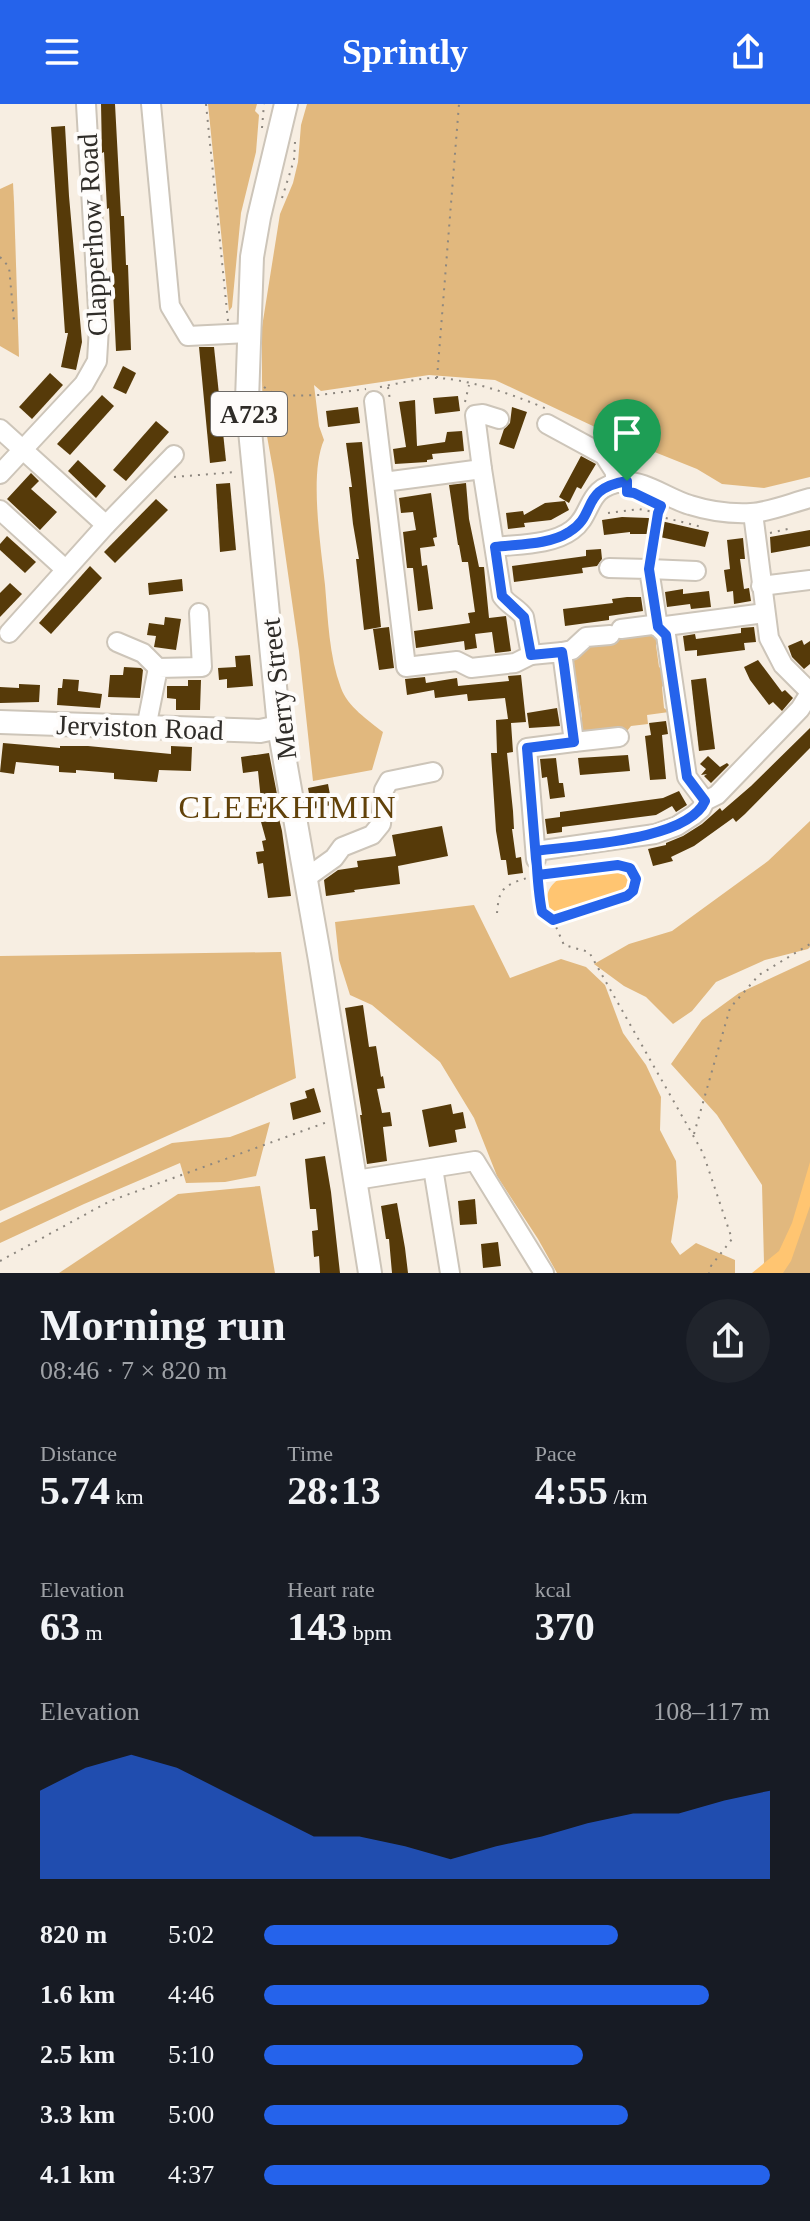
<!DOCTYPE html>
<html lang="en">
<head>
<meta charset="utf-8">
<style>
	:root { --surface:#171b24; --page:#20242c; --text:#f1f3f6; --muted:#9ea1a6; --accent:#2563eb }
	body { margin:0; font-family:Georgia,serif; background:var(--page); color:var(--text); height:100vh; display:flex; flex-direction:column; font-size:30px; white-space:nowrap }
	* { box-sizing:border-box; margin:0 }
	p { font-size:26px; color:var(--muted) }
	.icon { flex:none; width:44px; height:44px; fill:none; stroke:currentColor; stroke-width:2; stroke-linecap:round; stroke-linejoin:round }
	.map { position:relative; height:1169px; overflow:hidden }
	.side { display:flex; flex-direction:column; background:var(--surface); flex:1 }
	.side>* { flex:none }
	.pin { position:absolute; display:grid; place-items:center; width:68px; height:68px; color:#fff; margin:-82px -34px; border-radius:50% 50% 50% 0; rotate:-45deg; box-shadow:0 0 8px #0007 }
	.pin .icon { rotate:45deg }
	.round { display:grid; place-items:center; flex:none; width:84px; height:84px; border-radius:42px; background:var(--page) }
	.head { display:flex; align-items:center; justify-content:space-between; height:136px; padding:0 40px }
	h1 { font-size:44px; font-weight:700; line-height:60px }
	.stats { display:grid; grid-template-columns:repeat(3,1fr); gap:12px; height:136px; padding:8px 40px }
	.stats div { display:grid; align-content:center }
	.stats b { font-size:40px; font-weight:700 }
	.stats small { font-size:22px; font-weight:400 }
	.stats p { font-size:22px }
	.chart { height:224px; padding:16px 40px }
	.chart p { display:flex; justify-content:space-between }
	.chart svg { width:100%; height:144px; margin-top:8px; fill:var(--accent); opacity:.7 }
	ul { padding:0 40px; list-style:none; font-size:26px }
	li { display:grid; grid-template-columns:128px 96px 1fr; align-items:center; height:60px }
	li i { height:20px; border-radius:10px; background:var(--accent) }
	header { display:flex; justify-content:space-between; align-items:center; height:104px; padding:0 40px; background:var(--accent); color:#fff; font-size:36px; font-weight:700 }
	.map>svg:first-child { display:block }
</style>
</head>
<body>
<header><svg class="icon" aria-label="menu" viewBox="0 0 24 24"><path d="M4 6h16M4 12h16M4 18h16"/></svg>Sprintly<svg class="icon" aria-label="share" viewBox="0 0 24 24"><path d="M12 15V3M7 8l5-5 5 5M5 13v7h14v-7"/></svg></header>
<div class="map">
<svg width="810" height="1169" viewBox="0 0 810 1169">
	<rect width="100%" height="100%" fill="#f7eee2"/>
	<g fill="#e1b87e">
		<path d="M208,0H257L255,7L259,11L256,48L241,109L232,203L229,207Z"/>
		<path d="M307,0H810V373L764,384L722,380L697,365L612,331L495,276L429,271L321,287L314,281L319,322L324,336C309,370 321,443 325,481C328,515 329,552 341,584C347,602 369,617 383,628L372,666L313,677L299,547L274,371L263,310L262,276V223L280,110L293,79L298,58L301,21Z"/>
		<path d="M13,79L14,98L19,253L0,242V85Z"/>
		<path d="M653,525L661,535L656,541L659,563L665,567L667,577L662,583L664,604L669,608L647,611L648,620L631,622L627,627L582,633L576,620L582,613L577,581L570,576L571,551L590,537Z"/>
		<path d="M810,717V843L808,845L765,856L716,878L692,907L673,920L646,893L624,882L594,860L629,840L672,827L768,757Z"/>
		<path d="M474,801L510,874L561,855L586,863L605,881L623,929L646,961L661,993L660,1026L676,1057L678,1093L671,1138L680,1151L696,1139L735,1156V1169H557L538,1135L497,1072L474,1014L440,958L372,901L350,891L339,856L335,818Z"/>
		<path d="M281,848L296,974L0,1107V852Z"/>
		<path d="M810,856V1169H760L764,1159L762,1081L717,1011L671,960L702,916L739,889Z"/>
		<path d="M270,1018L256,1072L225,1078L186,1079L180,1059L84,1100L0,1139V1119L172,1039L230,1033Z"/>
		<path d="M260,1082L275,1169H59L178,1090Z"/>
	</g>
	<g fill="#ffc571">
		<path d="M613,766L628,773L630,779L628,785L567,809L554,810L548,806C540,765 586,769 613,766Z"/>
		<path d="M810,1058V1102L791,1157L783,1169H752L779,1147L792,1119Z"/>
	</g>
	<g fill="#563a09">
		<path d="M101,0H115L121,112H124L126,161H128L131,246L116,247L109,104L107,105L104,48L102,49Z"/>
		<path d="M65,22L69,92L82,238L76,266L61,263L68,229H65L51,23Z"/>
		<path d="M199,243H214L226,357L210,359Z"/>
		<path d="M123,262L136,269L126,290L113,284Z"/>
		<path d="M50,269L63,281L32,315L19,303Z"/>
		<path d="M102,291L114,302L70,351L57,340Z"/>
		<path d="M458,292L460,307L435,310L433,294Z"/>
		<path d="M415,296L417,342L445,338L447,328L462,327L464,347L432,350L433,355L427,356V358L395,360L393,345L406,343L399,298Z"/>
		<path d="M358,303L360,319L328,323L326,307Z"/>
		<path d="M512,303L527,308L514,345L499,340L504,325L510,319Z"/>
		<path d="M156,317L169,328L126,377L113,366Z"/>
		<path d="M362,338L381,523L364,526L356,455H359L353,420L349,383H352L346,339Z"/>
		<path d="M581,352L596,360L581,385L577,383L569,399L559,393Z"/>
		<path d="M78,356L106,382L96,394L68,367Z"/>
		<path d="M31,369L39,377L31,385L57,408L40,426L7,395Z"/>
		<path d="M230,379L236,446L220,448L216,380Z"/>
		<path d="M466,379L469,415L479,463H484L489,514L506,512L511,547L495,549L492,528L475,530L477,544L465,546L464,537L416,544L414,527L470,519L468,509L475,508L468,458H462L459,441H458L449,381Z"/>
		<path d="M431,389L437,433L433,434L435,442L420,444L422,462L427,461L433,505L418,507L413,464H407L403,428L416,426L413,408L401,409L399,394Z"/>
		<path d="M156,395L168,406L115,459L104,448Z"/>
		<path d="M565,397L569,406L551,416L524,419L525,423L508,425L506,409L523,407L524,411L545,399Z"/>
		<path d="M622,413L648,414L709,428L705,443L660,433V430H630V428L604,431L602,416Z"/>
		<path d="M810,426V442L771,449L770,433Z"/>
		<path d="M7,432L36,458L25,469L0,446V440Z"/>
		<path d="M743,434L745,455H740L744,485L749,484L751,497L734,500L733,487L727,488L724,466L730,465L727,436Z"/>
		<path d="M601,445L602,455L597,462L582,464L583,469L514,478L512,462L586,452V446Z"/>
		<path d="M90,462L102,474L51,530L39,519Z"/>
		<path d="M182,475L183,487L149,491L148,479Z"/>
		<path d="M10,479L22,490L0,513V489Z"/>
		<path d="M683,485V490L709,487L711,503L691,505L690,500L667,503L665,488Z"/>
		<path d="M627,493H641L643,507L609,512V516L565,522L563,505L613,499L612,495Z"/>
		<path d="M165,513L181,515L176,546L154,543L156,532L147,531L149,519L164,521Z"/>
		<path d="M389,523L394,564L379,566L373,525Z"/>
		<path d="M754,523L756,538L744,539L745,546L697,552V546L685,547L683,532L695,530L696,535L741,529V524Z"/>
		<path d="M802,536L804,541L810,537V560L804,565L792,553L788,542Z"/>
		<path d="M250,551L253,582L227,584V575L219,576L218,564L236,563L235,552Z"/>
		<path d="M758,556L782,588L785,586L793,594L782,607L773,598L769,601L750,576L744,563Z"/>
		<path d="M124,563L141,564L143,566L140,594L108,593L110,571H123Z"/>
		<path d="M521,571L526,618L511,619L513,648L507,649L513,707L514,725H512L516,754L521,753L523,769L508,771L506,756H501L496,727L491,649H497L496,616L508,615L505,594L468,597L467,590L435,594L434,586L407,591L405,575L425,573L426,579L457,574L458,582L509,577L508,572Z"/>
		<path d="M706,574L715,645L699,647L691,576Z"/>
		<path d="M63,575L79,576L78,587L102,590L100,604L57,601L58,584H62Z"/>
		<path d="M188,576H201L200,606H176V595L167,594V582H188Z"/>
		<path d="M19,580L40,581L39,598L0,599V583L19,584Z"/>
		<path d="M557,604L560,622L529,624L527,609Z"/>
		<path d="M666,617L668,630L662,631L666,675L650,676L645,632L651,631L649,619Z"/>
		<path d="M810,624V644L745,710L736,718L733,714L694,742L671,753L673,757L653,762L648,745L666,741V739L683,732L702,720L720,704L722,707L751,682Z"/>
		<path d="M3,639L60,644V642H88L171,650V642L192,643L191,667L159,666L157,678L114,675V669L76,666V669L59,668V662L16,658L14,670L0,668Z"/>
		<path d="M269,649L277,690H273L282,727L291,792L268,794L263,759L258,760L256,748L264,747L262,737L266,736L258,707L262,706L258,667L243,669L241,653Z"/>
		<path d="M628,651L630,667L580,671L578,654Z"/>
		<path d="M708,652L720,663L727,659L729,661L711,679L704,672L707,670L701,671L706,665L700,660Z"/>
		<path d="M556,654L559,679H563L565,693L550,695L547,673L542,674L540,655Z"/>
		<path d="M328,680L332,701L312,705L308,684Z"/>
		<path d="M679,687L687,701L676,708L672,702L656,711L562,723V728L547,730L545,715L560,713V708L663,694Z"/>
		<path d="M442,722L448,752L398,762L400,780L354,786L355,788L326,792L324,776L338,766L358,763L357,757L396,752L392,731Z"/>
		<path d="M363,901L369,943L376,942L381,973L383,972L385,984L377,985L382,1009L390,1008L392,1022L383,1023L387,1057L367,1060L360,1011H362L345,904Z"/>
		<path d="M314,984L321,1008L293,1016L290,999L307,994L305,987Z"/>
		<path d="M451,1000L453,1010L463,1008L466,1024L455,1026L457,1038L429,1043L422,1006Z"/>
		<path d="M325,1052L331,1088L340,1169H320L319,1152L314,1153L312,1127L318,1126L316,1105H310L305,1055Z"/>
		<path d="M475,1095L477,1120L460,1121L458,1097Z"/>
		<path d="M397,1099L405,1144L408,1169H392L389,1135H386L381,1102Z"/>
		<path d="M498,1138L501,1162L483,1164L481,1140Z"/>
	</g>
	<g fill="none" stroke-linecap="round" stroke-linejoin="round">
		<g stroke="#cdc5b9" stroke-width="22">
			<g id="minor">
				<path d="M151,0L170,202L188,232L248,229"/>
				<path d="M374,297L406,563L457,557L471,564L515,559L531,551L524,513C518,504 508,501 502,492L482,365L384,378"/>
				<path d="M547,320L604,351L615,368V379"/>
				<path d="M0,325L106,421"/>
				<path d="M482,365L475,311L483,310L499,315"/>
				<path d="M0,370L84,280L97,257L99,223L86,0"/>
				<path d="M0,406L65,465"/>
				<path d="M753,409L769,534L783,561L810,588"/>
				<path d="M495,443C519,440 552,441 572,426C594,410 585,383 622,378C643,375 669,395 690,401C709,407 731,410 751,409C770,408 791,399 810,394"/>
				<path d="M609,464L649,465L658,523L652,521L621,525"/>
				<path d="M649,465L696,467"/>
				<path d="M761,482L810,476"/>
				<path d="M9,529L106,421L174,351"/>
				<path d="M117,538L143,549L158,564"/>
				<path d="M562,548L572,546L586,533L610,531"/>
				<path d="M531,551L562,548L574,638L527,644L536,755"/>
				<path d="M146,624L158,564L202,563L199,509"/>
				<path d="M574,638L619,633"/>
				<path d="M705,697L687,673L666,531L658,523L765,509"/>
				<path d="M536,747L655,730L677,722L694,711L701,705L705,697L717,691L800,605L810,589"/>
				<path d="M306,774L334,754L342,743L372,731L381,720L384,686L389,677L433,668"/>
				<path d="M433,1064L450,1169"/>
				<path d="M356,1076L475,1057L544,1169"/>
			</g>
		</g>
		<g stroke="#cdc5b9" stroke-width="26">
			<g id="major">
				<path d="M286,0L259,113L252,153L247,296L279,623L320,856L370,1169"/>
				<path d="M0,618L260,627L279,623"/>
			</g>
		</g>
		<g stroke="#8d877f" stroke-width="2" stroke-dasharray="2 6" stroke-linecap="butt">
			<path d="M206,0L228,217"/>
			<path d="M262,24L264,0"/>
			<path d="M282,94L294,56L295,38"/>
			<path d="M0,153L9,163L14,217"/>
			<path d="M437,274L459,0"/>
			<path d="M264,283L277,292L319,291L366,285"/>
			<path d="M380,283C397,280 414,275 431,274C464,273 518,292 549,306"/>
			<path d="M388,283L390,296"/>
			<path d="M465,298L469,281"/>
			<path d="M266,302L276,293"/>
			<path d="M174,373L236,368"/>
			<path d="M608,409L639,405L658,409"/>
			<path d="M658,412L702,423"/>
			<path d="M770,429L788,425"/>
			<path d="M651,452L658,409L660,403"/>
			<path d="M497,809C498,801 498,791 504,785C518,769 595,763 618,761L630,764L636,775L633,787L627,792L553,816L542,808C540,795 540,781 538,768"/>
			<path d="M553,816L564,841L589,848L703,1049L732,1135L711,1162L709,1169"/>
			<path d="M694,1030L730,904L759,871L810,840"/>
			<path d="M0,1157L110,1097L330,1017"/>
		</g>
		<use href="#minor" stroke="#fff" stroke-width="18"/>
		<use href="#major" stroke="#fff" stroke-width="22"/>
	</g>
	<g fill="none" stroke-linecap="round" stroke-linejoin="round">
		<g stroke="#fff" stroke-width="16">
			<path id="route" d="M627,377V388L634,389L661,402L658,409L649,465L658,523L666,531L687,673L705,697C688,737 576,741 536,747C537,766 538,788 542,808L553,816L627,792L633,787L636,775L630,764L618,761L538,771L536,755L527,644L574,638L564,561L562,548L531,551L524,513L502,492L495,443C518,440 549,441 569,428C598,411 579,385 627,377"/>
		</g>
		<use href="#route" stroke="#2563eb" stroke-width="10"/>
	</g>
	<g text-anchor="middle" stroke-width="8" stroke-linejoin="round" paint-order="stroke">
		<rect fill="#fefcfa" stroke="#6d6a67" stroke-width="2" x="211" y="288" width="76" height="44" rx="6"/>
		<g font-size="26" font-weight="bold" fill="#2f2c28">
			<text x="249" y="319">A723</text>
		</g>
		<g font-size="28" fill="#2f2c28" stroke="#fefcfa">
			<text transform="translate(92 131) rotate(-93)" y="10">Clapperhow Road</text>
			<text transform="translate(278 585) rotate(-97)" y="10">Merry Street</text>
			<text transform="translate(140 623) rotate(2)" y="10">Jerviston Road</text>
		</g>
		<g font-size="32" letter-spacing="2" fill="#614109" stroke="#fefcfa">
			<text x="288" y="714">CLEEKHIMIN</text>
		</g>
	</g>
</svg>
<div class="pin" style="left:627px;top:377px;background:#1e9e55"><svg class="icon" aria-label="arrive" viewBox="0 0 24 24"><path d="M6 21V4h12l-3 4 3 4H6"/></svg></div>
</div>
<section class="side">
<div class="head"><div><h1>Morning run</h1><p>08:46 · 7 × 820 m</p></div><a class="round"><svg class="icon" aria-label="share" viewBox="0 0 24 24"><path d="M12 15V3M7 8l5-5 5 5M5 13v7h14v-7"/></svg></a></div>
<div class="stats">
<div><p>Distance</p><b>5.74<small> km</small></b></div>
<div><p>Time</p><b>28:13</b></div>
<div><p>Pace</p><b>4:55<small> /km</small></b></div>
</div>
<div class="stats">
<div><p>Elevation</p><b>63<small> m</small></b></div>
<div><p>Heart rate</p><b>143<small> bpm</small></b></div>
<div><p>kcal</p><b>370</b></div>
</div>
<div class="chart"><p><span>Elevation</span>108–117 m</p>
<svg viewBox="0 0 160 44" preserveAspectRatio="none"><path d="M0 44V17L10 10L20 6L30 10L40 17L50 24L60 31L70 31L80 34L90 38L100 34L110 31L120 27L130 24L140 24L150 20L160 17V44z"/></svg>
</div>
<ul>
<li><b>820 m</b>5:02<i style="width:70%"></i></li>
<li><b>1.6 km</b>4:46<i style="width:88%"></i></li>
<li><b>2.5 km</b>5:10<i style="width:63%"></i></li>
<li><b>3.3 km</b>5:00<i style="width:72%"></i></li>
<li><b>4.1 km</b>4:37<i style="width:100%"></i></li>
</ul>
</section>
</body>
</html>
